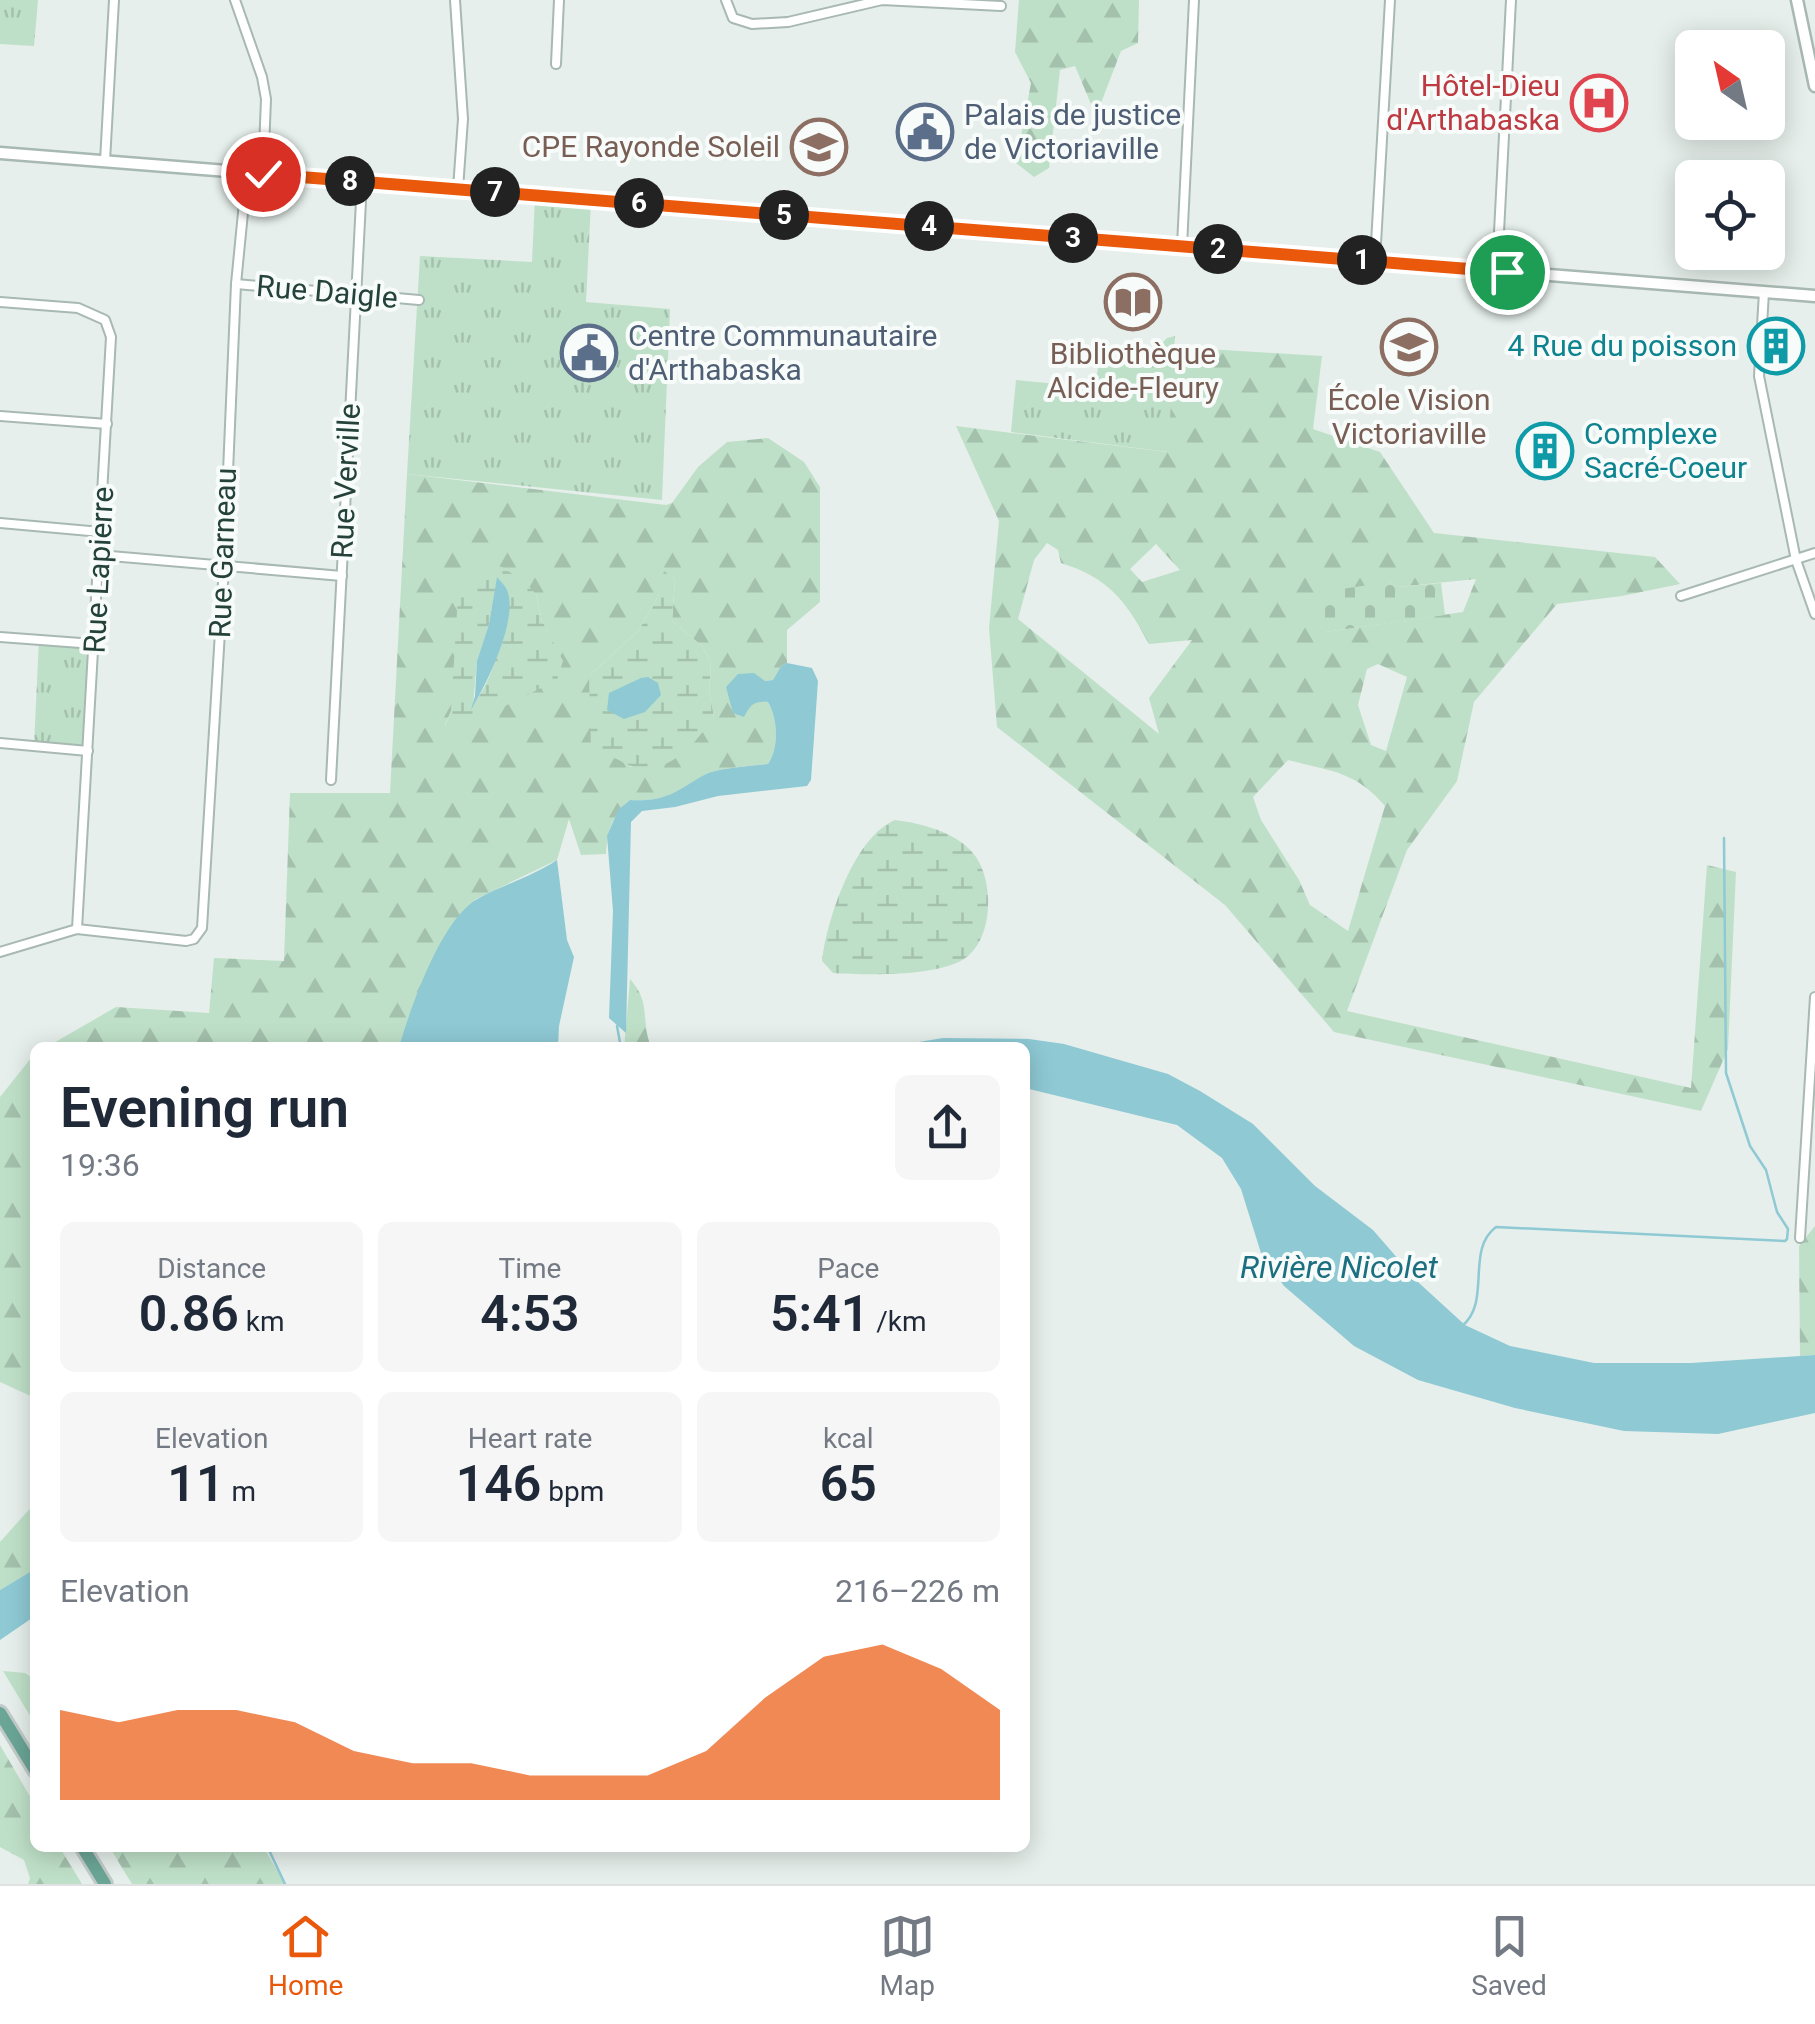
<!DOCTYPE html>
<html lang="en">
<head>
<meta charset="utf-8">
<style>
	:root { --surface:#fff; --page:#f6f6f7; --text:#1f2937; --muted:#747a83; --line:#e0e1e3; --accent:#ea580c }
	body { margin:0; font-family:Roboto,sans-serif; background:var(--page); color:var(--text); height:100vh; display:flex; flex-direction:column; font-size:38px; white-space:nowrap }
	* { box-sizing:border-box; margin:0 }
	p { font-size:32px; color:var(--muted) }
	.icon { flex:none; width:55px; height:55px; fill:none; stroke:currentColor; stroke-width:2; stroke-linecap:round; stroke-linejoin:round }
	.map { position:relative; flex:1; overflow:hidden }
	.drawer { position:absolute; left:30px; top:1042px; width:1000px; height:810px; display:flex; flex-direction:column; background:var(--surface); border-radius:15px; box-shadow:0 5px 25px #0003 }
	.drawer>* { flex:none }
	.needle { width:65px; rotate:326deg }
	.buttons { position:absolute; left:1675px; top:30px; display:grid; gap:20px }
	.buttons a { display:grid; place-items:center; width:110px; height:110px; border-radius:15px; background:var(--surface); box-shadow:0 5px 25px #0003; font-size:50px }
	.pin { position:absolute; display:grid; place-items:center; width:85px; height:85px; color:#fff; margin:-42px; border:5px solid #fff; border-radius:50%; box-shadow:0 2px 10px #0007 }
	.km { position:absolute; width:50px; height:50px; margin:-25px; border-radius:50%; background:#222; color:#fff; font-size:28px; line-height:50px; text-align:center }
	.round { display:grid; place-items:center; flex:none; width:105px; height:105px; border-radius:15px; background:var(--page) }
	.overview { display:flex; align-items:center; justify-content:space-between; height:170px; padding:0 30px }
	h1 { font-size:55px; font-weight:600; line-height:75px }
	.figures { display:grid; grid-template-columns:repeat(3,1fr); gap:15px; height:170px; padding:10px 30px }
	.figures div { display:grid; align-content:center; border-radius:15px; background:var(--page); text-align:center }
	.figures b { font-size:50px; font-weight:600 }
	.figures small { font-size:28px; font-weight:400 }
	.figures p { font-size:28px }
	.chart { height:280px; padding:20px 30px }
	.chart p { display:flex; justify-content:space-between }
	.chart svg { width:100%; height:180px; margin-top:10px; fill:var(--accent); opacity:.7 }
	.tabs { display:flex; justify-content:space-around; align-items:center; height:140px; border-top:2px solid var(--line); background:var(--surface); font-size:28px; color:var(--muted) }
	.tabs a { display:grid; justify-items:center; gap:5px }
	.tabs .current { color:var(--accent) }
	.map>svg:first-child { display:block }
</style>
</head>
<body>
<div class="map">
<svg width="1815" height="1884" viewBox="0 0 1815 1884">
	<defs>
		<pattern id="forest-firs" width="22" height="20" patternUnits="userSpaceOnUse" patternTransform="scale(2.5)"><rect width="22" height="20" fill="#bfe0c8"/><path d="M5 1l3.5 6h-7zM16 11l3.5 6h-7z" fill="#a4c1ad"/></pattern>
		<pattern id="wetland-marsh" width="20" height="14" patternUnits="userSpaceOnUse" patternTransform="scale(2.5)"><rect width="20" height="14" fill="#bfe0c8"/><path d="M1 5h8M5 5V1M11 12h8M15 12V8" fill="none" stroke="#a4c1ad"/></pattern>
		<pattern id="cemetery-stones" width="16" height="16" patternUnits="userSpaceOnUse" patternTransform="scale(2.5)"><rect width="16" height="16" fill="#bfe0c8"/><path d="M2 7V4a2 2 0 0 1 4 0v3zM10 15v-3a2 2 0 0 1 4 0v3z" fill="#a4c1ad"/></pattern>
		<pattern id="park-tufts" width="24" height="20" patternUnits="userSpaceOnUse" patternTransform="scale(2.5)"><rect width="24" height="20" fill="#bfe0c8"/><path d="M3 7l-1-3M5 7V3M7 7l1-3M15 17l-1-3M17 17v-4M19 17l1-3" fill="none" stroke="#a4c1ad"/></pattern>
	</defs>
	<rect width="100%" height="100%" fill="#e6efeb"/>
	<g fill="url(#forest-firs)" fill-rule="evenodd">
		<path d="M1019,0H1139L1138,43L1121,51L1096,116L1075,66L1060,70L1049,168L1034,177L1016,163L1031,83L1015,52Z"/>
		<path d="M1174,347L1322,356L1313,429L1380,452L1434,533L1655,557L1680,584L1622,596L1557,604L1474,702L1457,781L1407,850L1347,1011L1691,1088L1707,865L1736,872L1728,1049L1701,1111L1334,1032L1225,905L997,727L989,628L999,521L956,426L1167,452ZM1047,543L1058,550L1061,563C1109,578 1126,601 1149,644L1192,640L1149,698L1159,734L1018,619L1034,560ZM1156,544L1180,570L1142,582L1130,569ZM1476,579L1463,612L1325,632L1390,582L1397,587ZM1378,664L1407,677L1386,751L1371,745L1358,705L1367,669ZM1288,760C1330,771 1355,771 1385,806L1348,931L1310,905L1299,880L1261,820L1253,797Z"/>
		<path d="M768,438L804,462L820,487V602L787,630V663L781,666L773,680L765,681L749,707L758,701L768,702C778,719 779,748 768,764C752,766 716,768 704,775C675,793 665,802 630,800C612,814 607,832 606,854L581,855L569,819L557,860L476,899L415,1007L399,1047L45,1048L116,1007L209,1013L214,958L284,961L290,793H390L407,474L666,505L672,503L698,467L727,442ZM485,564L536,594L542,621L562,661L445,725L451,711ZM665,572L675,579L672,621L702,646L711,663L709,691L714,717L631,767L616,755L589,676L639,630L656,600Z"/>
		<path d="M630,979C652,1004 640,1019 651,1047L624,1048Z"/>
		<path d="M35,1053V1398L0,1382V1097Z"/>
		<path d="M1815,1226V1355L1800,1356L1799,1246Z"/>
		<path d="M35,1503V1569L0,1590V1542Z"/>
		<path d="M3,1671L25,1673L35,1680V1724Z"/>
		<path d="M0,1745L35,1805V1848H60L82,1884H28L30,1878L24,1860L0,1847Z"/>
		<path d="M110,1848H264L285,1884H132Z"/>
	</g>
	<g fill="url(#wetland-marsh)" fill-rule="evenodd">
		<path d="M485,564L502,567L526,583L536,594L542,621L563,661L557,680L453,732L445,726L451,711L458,595ZM497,579C500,634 505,657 473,706L477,661L489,624Z"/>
		<path d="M664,571L675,579L672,621L702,646L711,663L709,691L714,717C695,743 672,774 635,767C618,763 620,755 597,756L591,747L589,676L639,630L656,600Z"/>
		<path d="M895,820C920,823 956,832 973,853C995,879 994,940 964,959C935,977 867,975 833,973L822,961C827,919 854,837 895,820Z"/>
	</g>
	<path fill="url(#cemetery-stones)" d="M1390,582L1397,587L1441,583L1445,615L1325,632L1320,592Z"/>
	<g fill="url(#park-tufts)">
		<path d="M0,0H38L34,46L0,44Z"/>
		<path d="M535,197L591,202L586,302L670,309L662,500L407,474L420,256L532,262Z"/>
		<path d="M1175,336L1168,452L1011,432L1016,380L1088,387L1095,384L1100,358H1148L1167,338Z"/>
		<path d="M39,639L94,644L88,751L34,746Z"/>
	</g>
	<g fill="#8ec9d4">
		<path d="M497,577C500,581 505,585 507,590C519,619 486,685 471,710L475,696L477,661L489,624Z"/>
		<path d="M787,663L812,668L818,681L811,780L807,786L718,796L675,807L642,811L631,822L626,1033L609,1018L613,911L607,836L618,810L630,800C666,802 675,792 704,775C716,768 752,766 768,764C779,748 778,719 768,702C754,701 750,705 744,717L733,713L726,687L738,674L754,673L765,681L773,680L781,666Z"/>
		<path d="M641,678L648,677L658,683L661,695L645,712L624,719L607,710L609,693Z"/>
		<path d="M557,860L567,940L574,957L559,1026L558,1047H399C411,1007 441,918 479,898C505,884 533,876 557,860Z"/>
		<path d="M943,1038L1029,1039L1064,1044L1168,1074L1200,1091L1253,1124L1315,1186L1373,1230L1419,1283L1465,1325L1510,1346L1594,1363H1691L1815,1355V1413L1718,1434L1624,1431L1515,1408L1418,1380L1354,1346L1284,1286L1261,1253L1241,1189L1222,1158L1177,1125L1025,1088V1048L888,1047Z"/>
		<path d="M35,1569V1616L0,1640V1590Z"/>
	</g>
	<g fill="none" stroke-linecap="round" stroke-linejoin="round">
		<g stroke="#8ec9d4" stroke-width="2.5">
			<path d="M617,1026L621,1048"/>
			<path d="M1462,1326C1492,1302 1465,1250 1496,1227L1785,1241L1787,1239L1788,1229L1777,1212L1766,1170L1750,1146L1726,1073L1724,838"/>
			<path d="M268,1848L285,1884"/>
		</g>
		<g stroke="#a8b8b2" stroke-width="12">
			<g id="minor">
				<path d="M235,0L262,77L266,99L263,174"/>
				<path d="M455,0L463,119L458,189"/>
				<path d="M726,0L733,18L752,24L788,22L882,0L1001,6"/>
				<path d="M556,64L559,0"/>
				<path d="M105,161L114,0"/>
				<path d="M1182,246L1194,0"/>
				<path d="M1375,261L1390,0"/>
				<path d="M1497,271L1511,0"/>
				<path d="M236,284L419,300"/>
				<path d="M1764,292L1759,376L1796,560L1815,614"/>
				<path d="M0,302L78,308L105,320L111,337L77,929"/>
				<path d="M0,416L107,424"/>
				<path d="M0,523L101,532"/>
				<path d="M99,555L342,576"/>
				<path d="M1681,596L1815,553"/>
				<path d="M0,637L94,644"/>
				<path d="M0,743L88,751"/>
				<path d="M331,780L362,182"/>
				<path d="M0,952L77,929L186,941L194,939L202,928L224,566L236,284L247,172"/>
				<path d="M1800,1238L1815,997"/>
			</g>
		</g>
		<g stroke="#a8b8b2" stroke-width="15">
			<g id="tertiary">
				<path d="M1797,0L1815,86"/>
				<path d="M0,153L1815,296"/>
			</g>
		</g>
		<g stroke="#c2cac8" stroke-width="18">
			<g id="primary">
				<path d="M0,1713L35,1770"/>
				<path d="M83,1848L105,1884"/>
			</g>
		</g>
		<use href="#minor" stroke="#fff" stroke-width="8"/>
		<use href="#tertiary" stroke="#fff" stroke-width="10"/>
		<use href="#primary" stroke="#6aa596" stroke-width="12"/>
	</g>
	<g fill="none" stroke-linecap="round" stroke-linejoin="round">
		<g stroke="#fff" stroke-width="20">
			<path id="route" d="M263,174L1507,272"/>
		</g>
		<use href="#route" stroke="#ea580c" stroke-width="12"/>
	</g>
	<defs>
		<g id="hospital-ring" transform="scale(2.875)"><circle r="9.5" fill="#f7fbf9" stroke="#e0444e" stroke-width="1.5"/><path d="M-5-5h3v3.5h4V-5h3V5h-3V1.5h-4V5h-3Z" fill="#e0444e"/></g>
		<g id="civic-ring" transform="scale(2.875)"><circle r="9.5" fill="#f7fbf9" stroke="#5c6f8a" stroke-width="1.5"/><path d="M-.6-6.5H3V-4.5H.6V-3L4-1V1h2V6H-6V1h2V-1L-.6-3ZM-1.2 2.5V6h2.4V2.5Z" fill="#5c6f8a"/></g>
		<g id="school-ring" transform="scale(2.875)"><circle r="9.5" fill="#f7fbf9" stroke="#8d6e63" stroke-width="1.5"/><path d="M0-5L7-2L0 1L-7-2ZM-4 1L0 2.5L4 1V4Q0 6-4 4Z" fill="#8d6e63"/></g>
		<g id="library-ring" transform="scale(2.875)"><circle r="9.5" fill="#f7fbf9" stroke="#8d6e63" stroke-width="1.5"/><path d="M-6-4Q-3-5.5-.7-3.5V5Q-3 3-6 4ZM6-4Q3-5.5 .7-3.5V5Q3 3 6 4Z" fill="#8d6e63"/></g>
		<g id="building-ring" transform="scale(2.875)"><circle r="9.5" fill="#f7fbf9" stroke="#0f9aa8" stroke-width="1.5"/><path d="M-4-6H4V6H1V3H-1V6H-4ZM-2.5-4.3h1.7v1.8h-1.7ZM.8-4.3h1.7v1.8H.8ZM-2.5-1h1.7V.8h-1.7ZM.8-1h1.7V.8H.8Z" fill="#0f9aa8"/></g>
	</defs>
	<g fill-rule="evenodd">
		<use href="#hospital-ring" x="1599" y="103"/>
		<use href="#civic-ring" x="925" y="132"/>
		<use href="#school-ring" x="819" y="147"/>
		<use href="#library-ring" x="1133" y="302"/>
		<use href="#building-ring" x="1776" y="346"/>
		<use href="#school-ring" x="1409" y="347"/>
		<use href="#civic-ring" x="589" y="353"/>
		<use href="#building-ring" x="1545" y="451"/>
	</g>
	<g text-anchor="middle" stroke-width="8" stroke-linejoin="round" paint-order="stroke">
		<g font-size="30" fill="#be3a42" stroke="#f7fbf9" text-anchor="end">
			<text x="1560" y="96">Hôtel-Dieu<tspan x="1560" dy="34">d'Arthabaska</tspan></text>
		</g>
		<g font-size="30" fill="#4e5e75" stroke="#f7fbf9" text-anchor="start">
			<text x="964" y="125">Palais de justice<tspan x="964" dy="34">de Victoriaville</tspan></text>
			<text x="628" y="346">Centre Communautaire<tspan x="628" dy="34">d'Arthabaska</tspan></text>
		</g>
		<g font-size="30" fill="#785e54" stroke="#f7fbf9">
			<text x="780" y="157" text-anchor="end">CPE Rayonde Soleil</text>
			<text x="1133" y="364">Bibliothèque<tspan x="1133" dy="34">Alcide-Fleury</tspan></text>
			<text x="1409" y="410">École Vision<tspan x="1409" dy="34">Victoriaville</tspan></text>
		</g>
		<g font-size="30" fill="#24423a" stroke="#f7fbf9">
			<text transform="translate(327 292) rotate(5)" y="10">Rue Daigle</text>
			<text transform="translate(346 481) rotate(-87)" y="10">Rue Verville</text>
			<text transform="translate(223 553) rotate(-88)" y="10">Rue Garneau</text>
			<text transform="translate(99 570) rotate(-87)" y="10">Rue Lapierre</text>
		</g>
		<g font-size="30" fill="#0d838f" stroke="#f7fbf9" text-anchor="end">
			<text x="1737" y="356">4 Rue du poisson</text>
			<text x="1584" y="444" text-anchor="start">Complexe<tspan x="1584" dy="34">Sacré-Coeur</tspan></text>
		</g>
		<g font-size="32" font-style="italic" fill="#1c6f80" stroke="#f7fbf9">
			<text x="1339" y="1278">Rivière Nicolet</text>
		</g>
	</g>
</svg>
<div class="buttons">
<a><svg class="needle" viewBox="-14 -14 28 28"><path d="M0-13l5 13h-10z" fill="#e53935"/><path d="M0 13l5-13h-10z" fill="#747a83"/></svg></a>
<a><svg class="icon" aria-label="locate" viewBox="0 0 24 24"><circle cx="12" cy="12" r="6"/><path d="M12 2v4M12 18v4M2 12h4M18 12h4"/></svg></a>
</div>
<div class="pin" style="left:1507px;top:272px;background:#1e9e55"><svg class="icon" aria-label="arrive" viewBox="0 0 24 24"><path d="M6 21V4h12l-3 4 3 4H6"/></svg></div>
<div class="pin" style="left:263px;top:174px;background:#d93025"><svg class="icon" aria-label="check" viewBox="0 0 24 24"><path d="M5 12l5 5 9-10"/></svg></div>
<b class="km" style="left:1362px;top:260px">1</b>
<b class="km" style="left:1218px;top:249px">2</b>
<b class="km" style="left:1073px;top:238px">3</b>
<b class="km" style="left:929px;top:226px">4</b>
<b class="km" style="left:784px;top:215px">5</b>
<b class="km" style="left:639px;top:203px">6</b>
<b class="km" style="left:495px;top:192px">7</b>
<b class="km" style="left:350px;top:181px">8</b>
<section class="drawer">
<div class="overview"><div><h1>Evening run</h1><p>19:36</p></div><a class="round"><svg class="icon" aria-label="share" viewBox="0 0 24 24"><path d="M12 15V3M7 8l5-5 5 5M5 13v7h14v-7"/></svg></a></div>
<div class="figures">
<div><p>Distance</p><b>0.86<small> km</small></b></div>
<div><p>Time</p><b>4:53</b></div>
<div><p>Pace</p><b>5:41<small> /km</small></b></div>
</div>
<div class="figures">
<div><p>Elevation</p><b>11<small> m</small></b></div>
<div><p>Heart rate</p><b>146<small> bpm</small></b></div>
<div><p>kcal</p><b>65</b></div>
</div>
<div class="chart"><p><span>Elevation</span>216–226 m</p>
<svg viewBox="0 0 160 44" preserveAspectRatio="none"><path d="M0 44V22L10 25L20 22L30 22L40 25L50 32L60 35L70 35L80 38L90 38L100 38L110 32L120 19L130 9L140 6L150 12L160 22V44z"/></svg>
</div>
</section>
</div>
<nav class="tabs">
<a class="current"><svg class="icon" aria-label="home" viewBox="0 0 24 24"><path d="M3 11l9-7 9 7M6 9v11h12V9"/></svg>Home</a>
<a><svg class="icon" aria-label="map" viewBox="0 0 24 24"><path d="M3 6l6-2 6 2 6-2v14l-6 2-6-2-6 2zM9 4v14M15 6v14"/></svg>Map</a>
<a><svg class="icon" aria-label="saved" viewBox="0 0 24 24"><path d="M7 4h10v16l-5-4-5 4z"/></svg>Saved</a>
</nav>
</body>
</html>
